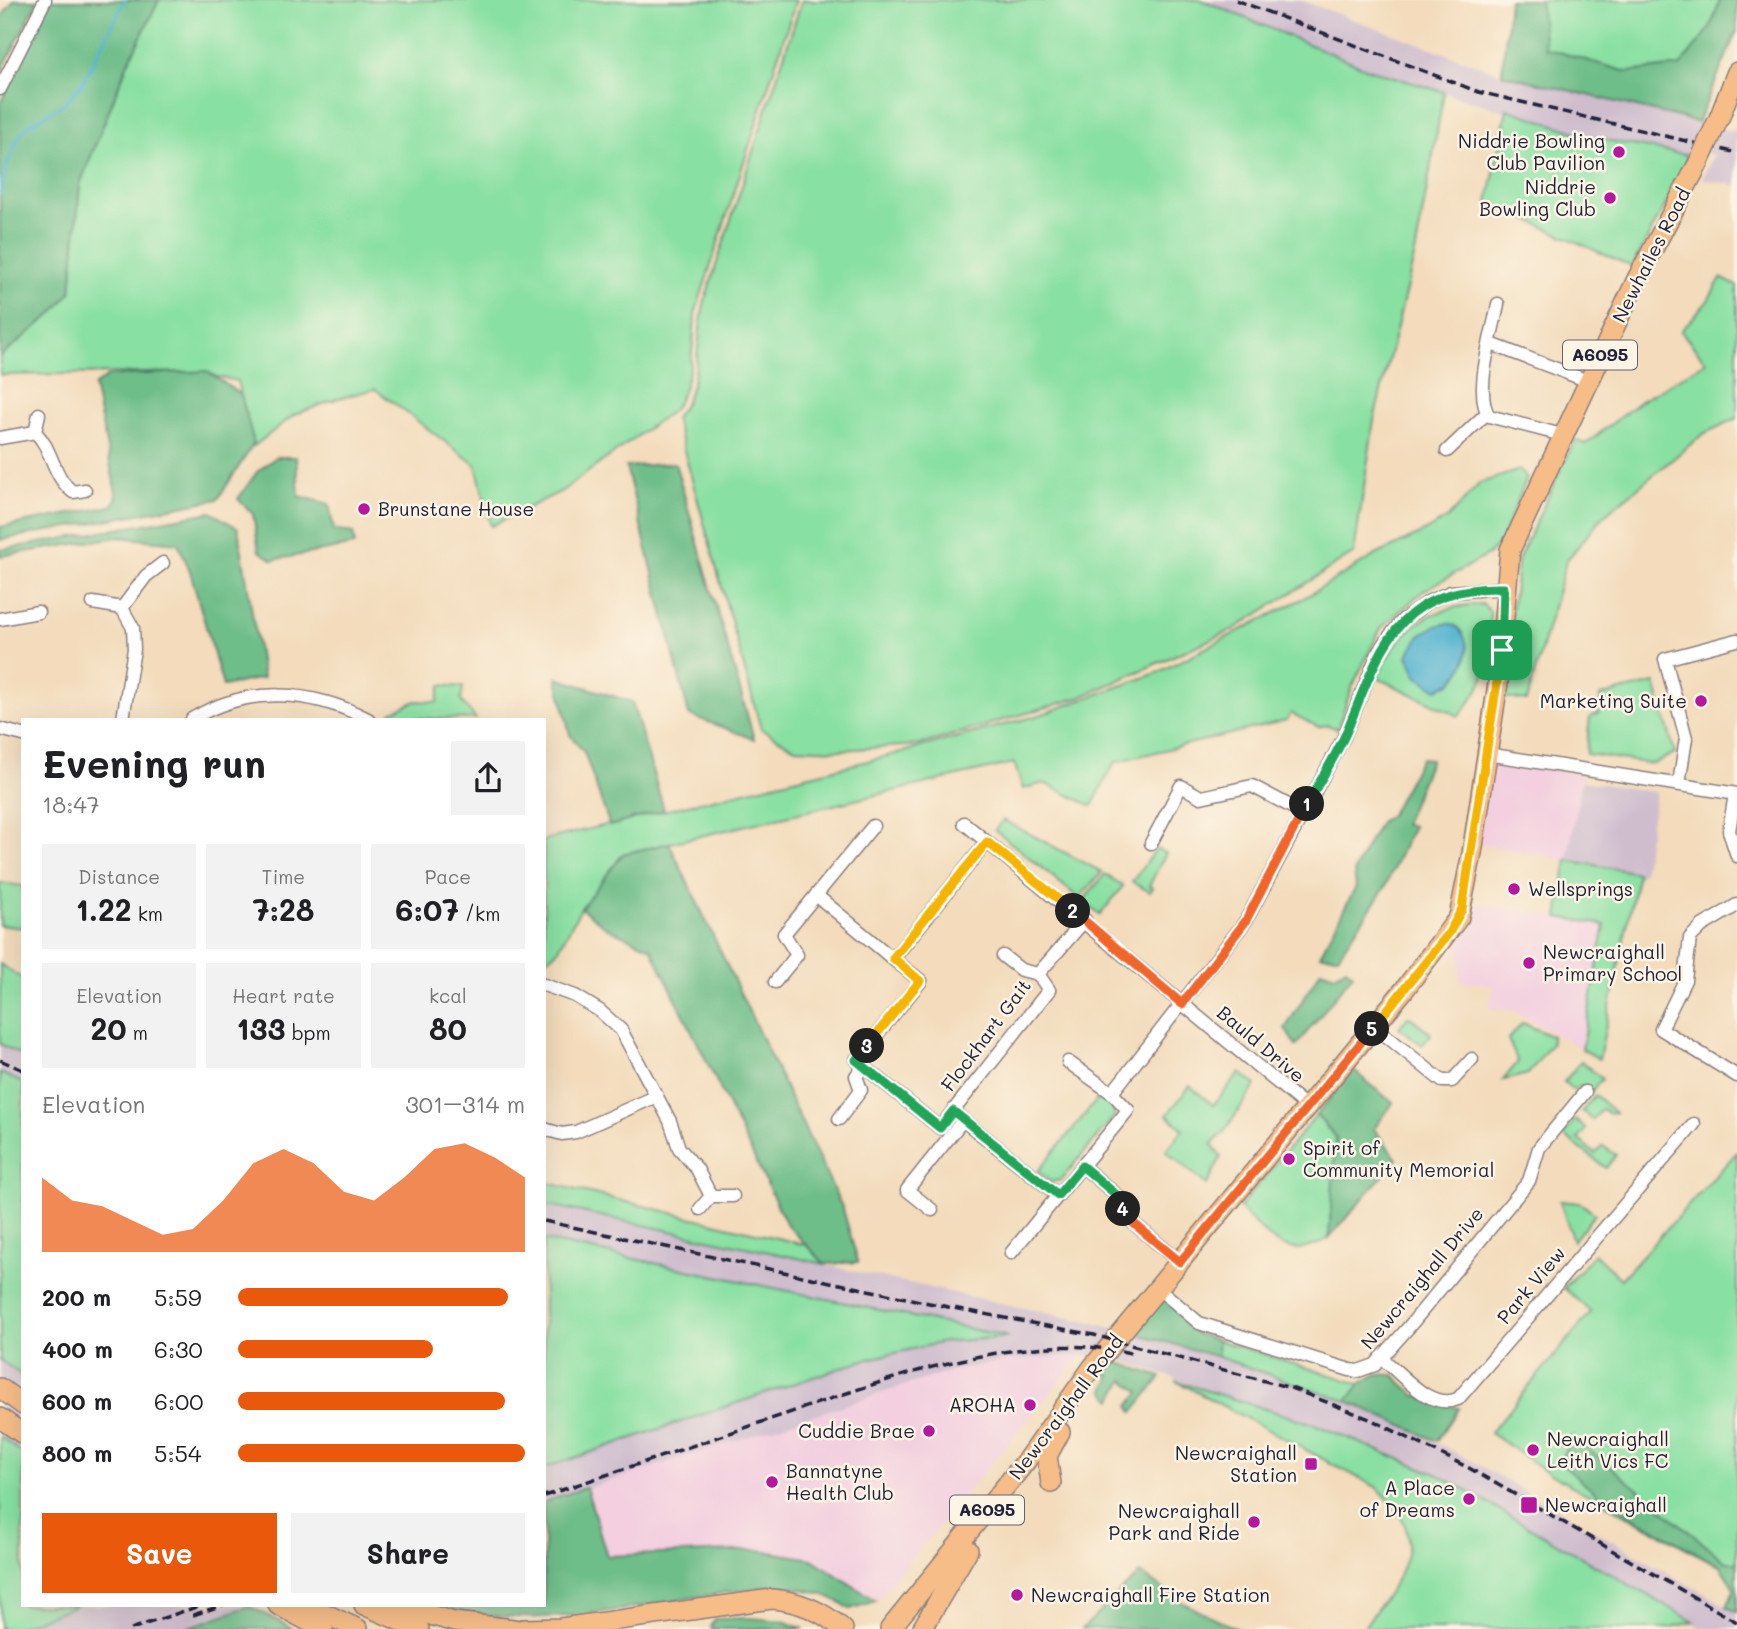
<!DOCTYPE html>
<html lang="en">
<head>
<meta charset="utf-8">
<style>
	:root { --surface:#fff; --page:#f2f2f2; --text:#202124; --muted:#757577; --accent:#ea580c }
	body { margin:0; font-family:Mali,sans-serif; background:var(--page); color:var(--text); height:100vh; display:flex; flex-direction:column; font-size:26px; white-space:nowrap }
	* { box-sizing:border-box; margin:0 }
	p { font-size:23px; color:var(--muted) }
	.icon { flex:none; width:38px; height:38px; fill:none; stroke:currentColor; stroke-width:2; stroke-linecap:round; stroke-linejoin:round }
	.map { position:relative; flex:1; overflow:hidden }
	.details { position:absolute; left:21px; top:718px; width:525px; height:889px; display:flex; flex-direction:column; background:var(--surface); border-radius:0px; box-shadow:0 7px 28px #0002 }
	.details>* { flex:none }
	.pin { position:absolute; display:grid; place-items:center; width:60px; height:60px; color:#fff; margin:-30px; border-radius:14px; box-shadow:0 4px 10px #0006 }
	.km { position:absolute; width:35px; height:35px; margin:-18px; border-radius:50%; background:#222; color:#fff; font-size:19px; line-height:35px; text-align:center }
	.round { display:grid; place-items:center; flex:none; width:74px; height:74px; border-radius:0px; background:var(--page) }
	.summary { display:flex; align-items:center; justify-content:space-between; height:119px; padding:0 21px }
	h1 { font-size:38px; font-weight:700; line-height:52px }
	.stats { display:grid; grid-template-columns:repeat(3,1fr); gap:10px; height:119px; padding:7px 21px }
	.stats div { display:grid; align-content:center; border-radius:0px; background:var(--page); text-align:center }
	.stats b { font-size:30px; font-weight:700 }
	.stats small { font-size:19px; font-weight:400 }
	.stats p { font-size:19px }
	.chart { height:196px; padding:14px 21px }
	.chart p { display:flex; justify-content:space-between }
	.chart svg { width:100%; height:126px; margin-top:7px; fill:var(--accent); opacity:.7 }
	.action { display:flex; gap:14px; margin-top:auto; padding:14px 21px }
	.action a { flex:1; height:80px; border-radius:0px; background:var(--accent); color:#fff; font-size:28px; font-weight:700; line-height:80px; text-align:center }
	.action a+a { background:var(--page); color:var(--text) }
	ul { padding:0 21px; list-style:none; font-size:23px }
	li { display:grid; grid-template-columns:112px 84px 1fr; align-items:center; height:52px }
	li i { height:18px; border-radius:9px; background:var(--accent) }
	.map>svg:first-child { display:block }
</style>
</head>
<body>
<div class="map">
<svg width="1737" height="1629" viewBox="0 0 1737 1629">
	<rect width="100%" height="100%" fill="#fcf5e5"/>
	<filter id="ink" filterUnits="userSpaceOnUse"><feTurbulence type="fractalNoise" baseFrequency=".0143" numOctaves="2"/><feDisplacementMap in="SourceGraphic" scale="14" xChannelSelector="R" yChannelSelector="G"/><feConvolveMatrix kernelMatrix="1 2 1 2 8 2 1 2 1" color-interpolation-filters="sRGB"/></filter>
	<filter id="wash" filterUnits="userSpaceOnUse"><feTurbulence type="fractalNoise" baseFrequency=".00686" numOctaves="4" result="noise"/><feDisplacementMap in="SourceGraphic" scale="28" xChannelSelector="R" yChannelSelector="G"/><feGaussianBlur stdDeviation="1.57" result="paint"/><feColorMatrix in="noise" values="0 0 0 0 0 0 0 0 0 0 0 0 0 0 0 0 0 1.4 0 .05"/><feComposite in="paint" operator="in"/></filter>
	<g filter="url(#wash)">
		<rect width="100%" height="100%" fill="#f3dbbb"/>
		<g fill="#f3cfdf">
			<path d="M1493,760L1583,774L1567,860L1479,844Z"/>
			<path d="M1476,903L1605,925L1582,1049L1515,1011L1489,1009L1493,986L1460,980L1459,946Z"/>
			<path d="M1082,1355L876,1601L812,1559L759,1550L606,1556L586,1487L950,1371L1009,1360Z"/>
		</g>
		<g fill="#cfbdce">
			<path d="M1202,0H1300L1502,74L1721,129L1737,131V185L1702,179L1714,155L1690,148L1686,155L1648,150L1590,137L1371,70Z"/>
			<path d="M1582,781L1656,792L1643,874L1567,860Z"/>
			<path d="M0,1044L23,1056V1605H252L184,1629H0Z"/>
			<path d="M544,1204L1097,1324L1244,1362L1353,1402L1461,1455L1737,1612V1629H1703L1439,1475L1373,1446L1115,1358L1082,1355L1009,1360L950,1371L544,1502Z"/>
		</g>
		<g fill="#89e0a3" stroke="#56816f" stroke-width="2">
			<path d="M159,0H796L695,314C693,346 692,383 673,410L562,491L491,526L476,465L375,389L336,399L294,415L254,446L237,381L197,372L0,375V357L71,292L80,184L127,65Z"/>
			<path d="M802,0H1202L1371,70L1444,92L1416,249L1374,420L1354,553L1234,629L1081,697L919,745L840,750L795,748L761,729L675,418C703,385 695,339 705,300Z"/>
			<path d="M1510,0H1737V32L1699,119L1502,74Z"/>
			<path d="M1507,109L1590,137L1686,155V167L1632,267L1488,202Z"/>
			<path d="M1721,278L1737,286V418L1703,434L1663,467L1603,516L1566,561L1527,701L1499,697L1519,558L1575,440L1586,444L1639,402L1706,362L1681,331L1707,302Z"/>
			<path d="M1520,470L1527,478L1500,543L1488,555L1423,591L1381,628L1352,687L1337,729L1328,725L1318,727L1291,713L1287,720L1115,762L1092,806L1044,783L1023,789L1014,763L623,854L581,908L558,950L544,962V840L880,758L1037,716L1157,673L1302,599L1376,555L1420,534L1448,518L1480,483Z"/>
			<path d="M1482,604L1490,611C1490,660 1492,677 1459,716L1377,678C1399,628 1427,607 1482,604Z"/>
			<path d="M1655,683L1675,753L1653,764L1586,754L1590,717L1599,713L1600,696Z"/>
			<path d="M441,685L463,687L461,701L476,719L389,718L391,712L416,701L437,702Z"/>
			<path d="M1003,820L1102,872L1079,898L995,830Z"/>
			<path d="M1156,849L1166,853L1149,886L1153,888L1150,892L1132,882Z"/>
			<path d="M1567,860L1638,873L1599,1059L1582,1049L1605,925L1558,917Z"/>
			<path d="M1105,874L1123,886L1100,915L1083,901Z"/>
			<path d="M0,883L23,886V928L0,925Z"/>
			<path d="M0,964L23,979V1056L0,1044Z"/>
			<path d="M1409,1016L1429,1032L1431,1035L1422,1045L1399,1027Z"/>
			<path d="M1523,1023L1551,1036L1552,1043L1528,1074L1503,1080L1518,1062L1508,1039Z"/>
			<path d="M1581,1061L1602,1079L1591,1092L1584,1085L1573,1090L1564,1082Z"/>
			<path d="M0,1073L23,1083V1376L0,1360Z"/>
			<path d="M1240,1073L1256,1085L1224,1132L1212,1144L1221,1157L1207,1185L1166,1151L1183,1129L1167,1115L1190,1086L1213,1105Z"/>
			<path d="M1101,1095L1114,1106V1117L1061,1180L1050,1182L1038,1171Z"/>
			<path d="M1595,1095L1615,1113L1610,1114L1602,1109L1593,1120L1582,1111Z"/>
			<path d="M1316,1115L1336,1137L1329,1238C1287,1265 1269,1237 1239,1208Z"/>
			<path d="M1575,1120L1586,1129L1578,1139L1595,1154L1603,1146L1616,1155L1606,1168L1563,1135Z"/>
			<path d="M1737,1152V1568L1721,1567L1550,1474L1490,1433L1591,1312L1564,1288L1594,1254L1621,1279Z"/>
			<path d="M544,1182L806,1245L825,1264L544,1204Z"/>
			<path d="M1560,1201L1580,1203L1595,1214L1573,1241Z"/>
			<path d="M544,1240L1009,1337L944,1342L864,1360L544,1468Z"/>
			<path d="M1217,1340L1360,1384L1347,1401L1218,1357Z"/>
			<path d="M1176,1381L1314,1424L1439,1475L1694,1622L1663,1629H1363C1399,1575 1437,1542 1376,1487Z"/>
			<path d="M0,1436L23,1454V1605H77L14,1629H0Z"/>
		</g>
		<g fill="#6ebe89" stroke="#487062" stroke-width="2">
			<path d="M14,0H38L0,74V19Z"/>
			<path d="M51,0H159L127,65L80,184L71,292L52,314L0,357V103Z"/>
			<path d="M1509,0H1540L1545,48L1627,72L1680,66L1710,28L1720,0H1737V30L1698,122L1502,74Z"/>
			<path d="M207,371L241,395L254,443L218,499L0,540V527L112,506L117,497L94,386L108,376Z"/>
			<path d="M276,457H296L299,496L329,504L334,530L353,533L355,545L273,560L259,551L253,514L238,499L257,472Z"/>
			<path d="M675,463L754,739L689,715L626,467Z"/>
			<path d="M211,512L238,528L263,678L223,686L190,571L178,543L118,537L0,556V550Z"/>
			<path d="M557,678L632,702L664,810L610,826L584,752L570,735Z"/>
			<path d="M1421,758L1431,759L1404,824L1413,826L1384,889L1338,956L1320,955L1356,887L1354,871L1380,822L1391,814Z"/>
			<path d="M669,843L843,1209L858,1262L825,1264L787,1225L651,948L607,928L581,908L623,854Z"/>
			<path d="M1346,968L1353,974L1296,1046L1285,1029L1321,970L1335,975Z"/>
			<path d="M1353,1070L1393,1103L1374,1129L1397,1159L1329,1238L1336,1137L1316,1115Z"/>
			<path d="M1166,1297L1191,1320L1195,1333L1217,1340L1218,1357L1131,1332L1153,1302Z"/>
			<path d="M1108,1359L1161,1377L1133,1412L1129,1406L1140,1392L1124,1380L1112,1400L1104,1390L1111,1376L1097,1373Z"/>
			<path d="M1377,1374L1393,1375L1415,1395L1459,1408L1437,1441L1347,1401L1360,1384Z"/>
			<path d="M1573,1436L1726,1562H1737V1612L1727,1607L1734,1588L1720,1566L1608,1503L1559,1461Z"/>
			<path d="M586,1487L607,1556L759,1550L812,1559L876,1601L850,1609C827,1592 803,1588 775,1586C679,1595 585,1626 489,1615C471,1612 459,1613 443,1605H544V1502Z"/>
			<path d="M1140,1573L1183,1603L1237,1629H1082Z"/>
			<path d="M249,1606L294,1629H184Z"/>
			<path d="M751,1618L783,1621L804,1629H712L711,1625L716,1619Z"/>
		</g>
		<path fill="#51b3d0" stroke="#3a6a86" stroke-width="2" d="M1449,623C1481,635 1466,684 1436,689L1417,676L1408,656C1416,636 1426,627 1449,623Z"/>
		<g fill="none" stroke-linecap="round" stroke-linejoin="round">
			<path stroke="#51b3d0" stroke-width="3.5" d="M0,193L6,167L20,135L29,125L62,105L82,84L125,0"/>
		</g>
	</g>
	<g filter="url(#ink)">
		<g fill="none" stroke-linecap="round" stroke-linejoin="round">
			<g stroke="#8a7e7b" stroke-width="15">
				<g id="minor">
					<path d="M0,89L45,0"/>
					<path d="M1498,304C1493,333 1473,392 1489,416L1562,435"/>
					<path d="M1491,344L1588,381"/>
					<path d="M35,432L39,414"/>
					<path d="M0,438L35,432C53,449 52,476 73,492L85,490"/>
					<path d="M1447,451L1487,413"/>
					<path d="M93,603L122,608"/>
					<path d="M0,619L38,612"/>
					<path d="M123,719L134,649L133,628L122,608L146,576L163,563"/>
					<path d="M192,719C248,685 312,690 368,719"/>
					<path d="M0,729L23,735"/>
					<path d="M1487,754L1737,794"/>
					<path d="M1679,784L1686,738L1665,659L1737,640"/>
					<path d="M1735,794L1729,831L1737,856"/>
					<path d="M964,823L1307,1107"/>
					<path d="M1151,843L1181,786L1201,797L1252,786L1303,813"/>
					<path d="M816,895L893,959"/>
					<path d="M1737,905L1702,926L1690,938L1685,980L1661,1029L1737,1076"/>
					<path d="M1003,956L1021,970L1038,974"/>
					<path d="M775,982L797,955L784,934L873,826"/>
					<path d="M544,985L575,996L600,1011L621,1030L670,1121L679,1148L697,1169L711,1196"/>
					<path d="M1374,1026L1442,1081H1452L1472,1059"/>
					<path d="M1068,1062L1112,1093"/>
					<path d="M953,1111L940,1128L856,1060L921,981L893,959L987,842"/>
					<path d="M839,1119L861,1090L856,1076L864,1066"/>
					<path d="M963,1120L1058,1195"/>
					<path d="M544,1129L562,1134L576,1132L657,1096"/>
					<path d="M1082,1166L1119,1197L1126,1217L1180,1262"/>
					<path d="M700,1209L711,1196H733"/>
					<path d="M932,1210L907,1190L963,1120L953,1111L1049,990L1038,974L1085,920"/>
					<path d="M1011,1253L1128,1110L1112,1093L1245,922L1344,737L1377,656L1389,637L1403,620L1430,601L1451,592L1504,588"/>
					<path d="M1158,1288L1199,1323L1350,1370L1358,1371L1375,1365L1408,1328L1529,1181L1539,1148L1585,1092"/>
					<path d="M1381,1358C1403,1374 1429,1411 1458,1399L1694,1124"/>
				</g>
			</g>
			<g stroke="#8a7e7b" stroke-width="22">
				<g id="primary">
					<path d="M1720,116L1737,72"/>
					<path d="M0,1388L23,1405"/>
					<path d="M0,1418L23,1434"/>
					<path d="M1051,1483L1047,1456L1060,1432"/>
					<path d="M278,1605L323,1629"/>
					<path d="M306,1605L358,1629"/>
					<path d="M364,1605L419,1629"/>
					<path d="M396,1605L454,1622L514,1629"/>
					<path d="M523,1629L561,1628L772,1599C800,1601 822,1611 843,1629"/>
					<path d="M890,1629L1026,1461L1092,1368L1404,990L1459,917L1472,853L1498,683L1510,550L1637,279L1698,164"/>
					<path d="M922,1629L968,1550"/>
				</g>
			</g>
			<use href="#minor" stroke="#fff" stroke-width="12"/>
			<use href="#primary" stroke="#f7bd88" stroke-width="19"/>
			<g stroke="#22223b" stroke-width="3.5" stroke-dasharray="10 5" stroke-linecap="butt">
				<path d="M1236,0L1479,92L1737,153"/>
				<path d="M0,1060L23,1070"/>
				<path d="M544,1221L948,1307L1094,1335L1291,1388L1372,1420L1469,1468L1737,1622"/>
				<path d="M544,1496C618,1471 692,1446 765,1421C873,1385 1016,1327 1131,1353"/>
				<path d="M193,1615L223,1605"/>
				<path d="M131,1629L202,1605"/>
			</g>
			<g stroke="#8a7e7b" stroke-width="22" stroke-linecap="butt">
				<path id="primary-bridge" d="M1698,164L1720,116"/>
			</g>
			<use href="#primary-bridge" stroke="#f7bd88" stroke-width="19"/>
		</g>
	</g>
	<g fill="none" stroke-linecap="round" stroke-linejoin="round" filter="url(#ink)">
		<g stroke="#fff" stroke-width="14">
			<path id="split-1" d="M1307,804C1320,781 1335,757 1346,733C1381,648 1396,586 1504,588L1502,650"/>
		</g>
		<g stroke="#fff" stroke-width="14">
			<path id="split-2" d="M1073,911L1182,1004L1245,922L1307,804"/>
		</g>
		<g stroke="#fff" stroke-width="14">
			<path id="split-3" d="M867,1046L920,981L893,958L987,842L1073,911"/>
		</g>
		<g stroke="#fff" stroke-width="14">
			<path id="split-4" d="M867,1046L856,1060L940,1128L953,1111L1058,1195L1082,1166L1119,1197L1123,1209"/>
		</g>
		<g stroke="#fff" stroke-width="14">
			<path id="split-5" d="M1123,1209L1126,1217L1180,1262L1372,1029"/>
		</g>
		<g stroke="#fff" stroke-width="14">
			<path id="split-6" d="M1372,1029L1449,933L1462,909L1502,650"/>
		</g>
		<use href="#split-1" stroke="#22a559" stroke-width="9"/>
		<use href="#split-2" stroke="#f0652b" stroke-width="9"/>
		<use href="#split-3" stroke="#f5b400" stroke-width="9"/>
		<use href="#split-4" stroke="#22a559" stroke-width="9"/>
		<use href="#split-5" stroke="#f0652b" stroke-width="9"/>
		<use href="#split-6" stroke="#f5b400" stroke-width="9"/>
	</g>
	<g fill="#b5179e" stroke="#fcf5e5" stroke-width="2.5">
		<circle cx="1619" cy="152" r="7"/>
		<circle cx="1610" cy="198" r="7"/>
		<circle cx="364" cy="509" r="7"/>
		<circle cx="1701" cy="701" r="7"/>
		<circle cx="1514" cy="889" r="7"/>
		<circle cx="1529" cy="963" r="7"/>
		<circle cx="1289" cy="1159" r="7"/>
		<circle cx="1030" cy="1405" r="7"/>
		<circle cx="929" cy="1431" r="7"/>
		<circle cx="1533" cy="1450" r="7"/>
		<rect x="1304" y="1457" width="14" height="14" rx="3.5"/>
		<circle cx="772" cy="1482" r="7"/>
		<circle cx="1469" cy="1499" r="7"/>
		<rect x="1520" y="1496" width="18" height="18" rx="3.5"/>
		<circle cx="1254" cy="1522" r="7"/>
		<circle cx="1017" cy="1595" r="7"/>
	</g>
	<g text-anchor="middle" stroke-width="5" stroke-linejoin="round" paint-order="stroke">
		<g fill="#fcf5e5" stroke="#63616e" stroke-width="2">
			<rect x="1563" y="340.5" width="74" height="29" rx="5"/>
			<rect x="950" y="1495.5" width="74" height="29" rx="5"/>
		</g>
		<g font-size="18" font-weight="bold" fill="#22223b">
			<text x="1600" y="361">A6095</text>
			<text x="987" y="1516">A6095</text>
		</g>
		<g font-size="19" fill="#22223b" stroke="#fcf5e5" text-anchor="end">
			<text x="1605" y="148">Niddrie Bowling<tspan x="1605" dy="22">Club Pavilion</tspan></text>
			<text x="1596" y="194">Niddrie<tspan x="1596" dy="22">Bowling Club</tspan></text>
			<text x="378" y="516" text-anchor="start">Brunstane House</text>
			<text x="1687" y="708">Marketing Suite</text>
			<text x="1528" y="896" text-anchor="start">Wellsprings</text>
			<text x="1543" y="959" text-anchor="start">Newcraighall<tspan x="1543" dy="22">Primary School</tspan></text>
			<text x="1303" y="1155" text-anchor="start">Spirit of<tspan x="1303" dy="22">Community Memorial</tspan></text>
			<text x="1016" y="1412">AROHA</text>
			<text x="915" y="1438">Cuddie Brae</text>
			<text x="1547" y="1446" text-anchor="start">Newcraighall<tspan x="1547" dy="22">Leith Vics FC</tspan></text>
			<text x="1297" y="1460">Newcraighall<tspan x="1297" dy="22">Station</tspan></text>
			<text x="786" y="1478" text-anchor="start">Bannatyne<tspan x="786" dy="22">Health Club</tspan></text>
			<text x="1455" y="1495">A Place<tspan x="1455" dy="22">of Dreams</tspan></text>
			<text x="1545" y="1512" text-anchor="start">Newcraighall</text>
			<text x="1240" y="1518">Newcraighall<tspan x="1240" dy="22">Park and Ride</tspan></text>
			<text x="1031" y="1602" text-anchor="start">Newcraighall Fire Station</text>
		</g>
		<g font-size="19" fill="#22223b" stroke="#fcf5e5">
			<text transform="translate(1651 255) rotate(-63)" y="7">Newhailes Road</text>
			<text transform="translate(986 1035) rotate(-53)" y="7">Flockhart Gait</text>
			<text transform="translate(1261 1044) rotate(40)" y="7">Bauld Drive</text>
			<text transform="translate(1422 1278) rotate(-50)" y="7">Newcraighall Drive</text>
			<text transform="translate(1531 1285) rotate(-50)" y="7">Park View</text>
			<text transform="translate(1066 1407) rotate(-53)" y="7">Newcraighall Road</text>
		</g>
	</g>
</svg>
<div class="pin" style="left:1502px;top:650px;background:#1e9e55"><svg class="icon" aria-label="arrive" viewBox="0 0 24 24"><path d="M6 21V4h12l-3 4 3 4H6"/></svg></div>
<b class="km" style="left:1307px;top:804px">1</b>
<b class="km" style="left:1073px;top:911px">2</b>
<b class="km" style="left:867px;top:1046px">3</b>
<b class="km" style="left:1123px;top:1209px">4</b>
<b class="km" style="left:1372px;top:1029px">5</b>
<section class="details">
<div class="summary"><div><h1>Evening run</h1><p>18:47</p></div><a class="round"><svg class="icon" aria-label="share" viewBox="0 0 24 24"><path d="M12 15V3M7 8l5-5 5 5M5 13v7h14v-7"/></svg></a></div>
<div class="stats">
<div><p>Distance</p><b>1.22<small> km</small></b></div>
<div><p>Time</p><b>7:28</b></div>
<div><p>Pace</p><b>6:07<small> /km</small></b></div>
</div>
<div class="stats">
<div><p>Elevation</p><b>20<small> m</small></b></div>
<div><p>Heart rate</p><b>133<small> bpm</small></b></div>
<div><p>kcal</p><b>80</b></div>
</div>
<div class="chart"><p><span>Elevation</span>301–314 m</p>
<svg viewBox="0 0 160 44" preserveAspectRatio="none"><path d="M0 44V18L10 26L20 28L30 33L40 38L50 36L60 26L70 13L80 8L90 13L100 23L110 26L120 18L130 8L140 6L150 11L160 18V44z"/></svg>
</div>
<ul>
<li><b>200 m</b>5:59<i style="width:94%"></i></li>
<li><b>400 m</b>6:30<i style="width:68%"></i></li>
<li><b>600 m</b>6:00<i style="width:93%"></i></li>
<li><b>800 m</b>5:54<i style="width:100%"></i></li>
</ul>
<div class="action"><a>Save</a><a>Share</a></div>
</section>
</div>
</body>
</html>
